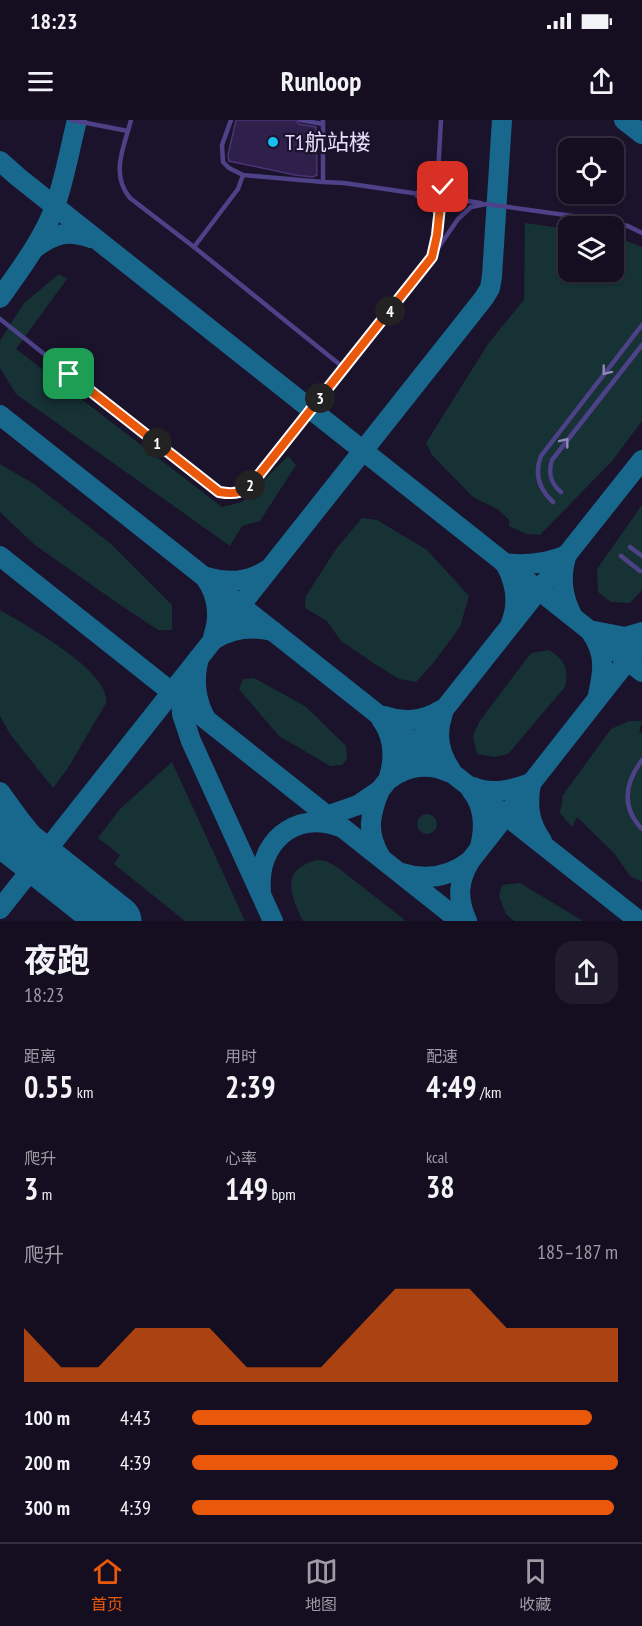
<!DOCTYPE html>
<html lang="zh">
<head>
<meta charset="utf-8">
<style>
	:root { --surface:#140e20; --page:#211c2d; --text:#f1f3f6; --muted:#9d9ca5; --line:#332e3e; --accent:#ea580c }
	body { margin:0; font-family:"PT Sans Narrow","Noto Sans SC",sans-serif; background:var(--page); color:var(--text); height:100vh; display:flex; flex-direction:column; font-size:22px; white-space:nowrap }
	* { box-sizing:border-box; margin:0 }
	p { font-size:20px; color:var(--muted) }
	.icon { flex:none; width:33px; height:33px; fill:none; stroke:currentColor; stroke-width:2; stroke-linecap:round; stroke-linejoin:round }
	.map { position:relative; height:801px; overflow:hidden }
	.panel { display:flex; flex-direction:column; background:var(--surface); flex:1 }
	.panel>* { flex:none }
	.tools { position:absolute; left:558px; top:18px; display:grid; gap:12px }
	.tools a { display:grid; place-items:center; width:66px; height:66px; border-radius:12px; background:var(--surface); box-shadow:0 2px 4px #0004,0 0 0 2px var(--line); font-size:30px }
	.pin { position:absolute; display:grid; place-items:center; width:51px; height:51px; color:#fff; margin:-26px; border-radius:12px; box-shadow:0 3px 9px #0006 }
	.km { position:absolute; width:30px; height:30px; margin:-15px; border-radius:50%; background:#222; color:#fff; font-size:16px; line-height:30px; text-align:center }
	.round { display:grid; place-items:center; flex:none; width:63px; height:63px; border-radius:18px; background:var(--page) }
	.headline { display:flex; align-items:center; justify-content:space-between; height:102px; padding:0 24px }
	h1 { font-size:33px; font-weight:700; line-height:45px }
	.metrics { display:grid; grid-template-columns:repeat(3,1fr); gap:9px; height:102px; padding:6px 24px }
	.metrics div { display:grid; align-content:center }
	.metrics b { font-size:30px; font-weight:700 }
	.metrics small { font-size:16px; font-weight:400 }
	.metrics p { font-size:16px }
	.chart { height:168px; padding:12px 24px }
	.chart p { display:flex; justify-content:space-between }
	.chart svg { width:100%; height:108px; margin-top:6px; fill:var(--accent); opacity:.7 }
	ul { padding:0 24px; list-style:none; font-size:20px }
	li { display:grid; grid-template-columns:96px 72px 1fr; align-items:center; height:45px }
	li i { height:15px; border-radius:8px; background:var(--accent) }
	.status { display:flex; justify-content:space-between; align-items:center; height:42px; padding:0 30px; background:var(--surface); direction:ltr }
	.status svg { height:16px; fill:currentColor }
	header { display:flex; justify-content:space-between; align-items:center; height:78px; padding:0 24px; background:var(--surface); font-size:27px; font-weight:700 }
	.menu { display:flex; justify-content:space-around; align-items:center; height:84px; border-top:2px solid var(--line); background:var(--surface); font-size:16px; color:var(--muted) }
	.menu a { display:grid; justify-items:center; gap:3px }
	.menu .current { color:var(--accent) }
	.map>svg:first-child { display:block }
</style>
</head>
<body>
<div class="status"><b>18:23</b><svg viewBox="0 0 49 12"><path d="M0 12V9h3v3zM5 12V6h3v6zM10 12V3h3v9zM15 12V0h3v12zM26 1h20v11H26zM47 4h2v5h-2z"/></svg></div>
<header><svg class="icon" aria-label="menu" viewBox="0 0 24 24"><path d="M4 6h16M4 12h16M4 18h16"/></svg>Runloop<svg class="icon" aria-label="share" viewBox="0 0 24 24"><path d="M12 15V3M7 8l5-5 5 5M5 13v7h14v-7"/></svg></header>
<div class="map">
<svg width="642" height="801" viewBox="0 0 642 801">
	<rect width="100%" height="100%" fill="#1b132b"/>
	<g fill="#163235">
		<path d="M525,103L568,109V152H614V116L642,127V301L612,341L540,415L527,414L509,406V400L499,390L473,377L432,335L426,323L488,224L524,180Z"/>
		<path d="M59,154L67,159L16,229L222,387L242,382L288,336L296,345L260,401L242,406L230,426L16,274L0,248V221L24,183Z"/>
		<path d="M0,344L34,364L111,424L172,485V510H158L113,480L35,425L0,392Z"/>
		<path d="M642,385V470L630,483L611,482L598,472L597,449Z"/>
		<path d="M362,398L377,400L427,430L469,476L460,507L434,542L416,562L399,559L375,544L341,521L327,501L305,488L306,476L336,429Z"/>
		<path d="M0,490C25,505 111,551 106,583L68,648L53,668L10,614L0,596Z"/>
		<path d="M549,530C564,539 569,549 565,567L508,634L495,637L477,634L473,616L479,602L531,533Z"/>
		<path d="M254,558L305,586L346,626L347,639L342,645L330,646L279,616L239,569L243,559Z"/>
		<path d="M629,601H642L639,612L642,613V762L630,756L614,733L577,697L572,707L560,693L563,675L611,609Z"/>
		<path d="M172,642L245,801H185L114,744L120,735L98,718L120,689Z"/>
		<circle cx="427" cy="704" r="10"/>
		<path d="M317,740L326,741L337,747L406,801H303C291,775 279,750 317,740Z"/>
		<path d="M520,763L583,801H514L506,794L499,776L502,765Z"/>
	</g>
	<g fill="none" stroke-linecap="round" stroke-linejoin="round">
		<g stroke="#18688e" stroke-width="20">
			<path d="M624,0L642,14"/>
			<path d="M0,41L18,57L642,552"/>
			<path d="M35,128C55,113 68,110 91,118"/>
			<path d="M0,178C17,154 35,130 48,103C62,74 69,32 77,0"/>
			<path d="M0,295L639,801"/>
			<path d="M0,436L460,801"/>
			<path d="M566,437C560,458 562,476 572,495"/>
			<path d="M504,443C527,446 546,444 567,435"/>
			<path d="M506,445C516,464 519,483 511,503"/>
			<path d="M206,457C228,463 247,463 267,450"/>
			<path d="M206,459C218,476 220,498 213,517"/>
			<path d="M594,511L625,517L642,512"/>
			<path d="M592,514C606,534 603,553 598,575"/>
			<path d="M215,519C233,508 252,506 273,511"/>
			<path d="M199,538C193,560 195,579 206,599"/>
			<path d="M181,574L182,594L191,621L273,801"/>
			<path d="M443,593C436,613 438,632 451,650"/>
			<path d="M384,596C403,603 424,601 441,590"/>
			<path d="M381,599C394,617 395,637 389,657"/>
			<path d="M391,658C408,646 429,643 448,652"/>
			<path d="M473,667C492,675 512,670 531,663C527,686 529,702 542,721"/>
			<path d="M471,670C485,687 485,707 480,727"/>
			<path d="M0,672L21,701L78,771"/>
			<path d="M318,699L358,685L380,670"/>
			<path d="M380,736C366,712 370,694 380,670L642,340"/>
			<path d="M402,753C427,761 449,757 470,741"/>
			<path d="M261,770C257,724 294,689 340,707"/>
			<path d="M0,789L484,178L490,168L492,156L502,0"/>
			<path d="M467,801C457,779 458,761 470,741L642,522"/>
		</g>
		<path stroke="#18688e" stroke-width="51" d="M0,709L116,801"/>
	</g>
	<path fill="#2f204b" stroke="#4a3376" stroke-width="1.5" d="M236,0H296L299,4L316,7L317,55L313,57L295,55L229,41L228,35Z"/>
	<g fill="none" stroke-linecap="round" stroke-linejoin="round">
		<g stroke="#4d4187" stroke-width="4.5">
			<path d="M71,0L128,11"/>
			<path d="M131,0C124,27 110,54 130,78L194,127L344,248"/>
			<path d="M231,0L222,25L223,42L229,48L243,55L323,62V0"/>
			<path d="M300,0L323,4"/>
			<path d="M323,62L344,63L481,83"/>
			<path d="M442,64L450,75L457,78"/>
			<path d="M418,72C430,70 434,63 438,53"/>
			<path d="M417,76C429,81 435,88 437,101"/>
			<path d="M194,127L238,69L243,55"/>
			<path d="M433,134L440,85V68L438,53L441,0"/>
			<path d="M0,199L208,364C227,378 238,376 255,360L432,137L458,99L471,87L486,84L608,101L628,106L642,113"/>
			<path d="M561,372C550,363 548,353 552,340L642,225"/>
			<path d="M553,382C539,369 534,354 541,336L642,205"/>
			<path d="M630,427L642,436"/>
			<path d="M621,436L640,451"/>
			<path d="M642,640C625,663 621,687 642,709"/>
		</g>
	</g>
	<defs><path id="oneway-chevron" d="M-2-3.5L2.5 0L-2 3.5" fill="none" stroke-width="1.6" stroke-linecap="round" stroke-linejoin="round" transform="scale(1.5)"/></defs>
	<g stroke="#9288bc">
		<use href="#oneway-chevron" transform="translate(606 251) rotate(128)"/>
		<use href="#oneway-chevron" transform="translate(565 322) rotate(-52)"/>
	</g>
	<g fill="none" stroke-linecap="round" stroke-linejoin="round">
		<g stroke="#fff" stroke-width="12">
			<path id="route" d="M69,254L219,372C237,375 242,373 255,360L432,137L437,115L441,77L460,80L450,75L443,67"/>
		</g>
		<use href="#route" stroke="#ea580c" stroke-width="8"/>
	</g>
	<circle fill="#16bef2" stroke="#1b132b" stroke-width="2" cx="273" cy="22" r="6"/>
	<g text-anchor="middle" stroke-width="4.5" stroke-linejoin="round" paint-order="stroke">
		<g font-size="22" fill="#e7dffd" stroke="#1b132b" text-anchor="start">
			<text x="285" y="30">T1航站楼</text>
		</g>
	</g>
</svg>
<div class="tools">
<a><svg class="icon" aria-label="locate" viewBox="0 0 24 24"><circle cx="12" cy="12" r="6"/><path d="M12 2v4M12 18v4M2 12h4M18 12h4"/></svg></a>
<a><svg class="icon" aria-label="layers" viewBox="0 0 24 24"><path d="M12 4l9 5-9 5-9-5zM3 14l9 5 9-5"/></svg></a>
</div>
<div class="pin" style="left:69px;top:254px;background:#1e9e55"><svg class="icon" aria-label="arrive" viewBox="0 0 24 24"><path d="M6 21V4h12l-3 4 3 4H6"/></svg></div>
<div class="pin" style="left:443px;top:67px;background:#d93025"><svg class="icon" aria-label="check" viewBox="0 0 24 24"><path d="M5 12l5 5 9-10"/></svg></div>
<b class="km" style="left:157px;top:323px">1</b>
<b class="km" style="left:250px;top:365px">2</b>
<b class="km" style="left:320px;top:278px">3</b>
<b class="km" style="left:390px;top:191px">4</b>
</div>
<section class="panel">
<div class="headline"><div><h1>夜跑</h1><p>18:23</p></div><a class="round"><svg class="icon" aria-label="share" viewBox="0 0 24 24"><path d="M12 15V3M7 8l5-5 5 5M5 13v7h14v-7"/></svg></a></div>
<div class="metrics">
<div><p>距离</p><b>0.55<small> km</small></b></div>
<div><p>用时</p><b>2:39</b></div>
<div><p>配速</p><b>4:49<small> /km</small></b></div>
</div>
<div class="metrics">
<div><p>爬升</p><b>3<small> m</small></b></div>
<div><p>心率</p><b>149<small> bpm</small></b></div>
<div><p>kcal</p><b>38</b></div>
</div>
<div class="chart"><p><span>爬升</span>185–187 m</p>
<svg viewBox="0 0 160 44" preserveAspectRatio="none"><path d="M0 44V22L10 38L20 38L30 22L40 22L50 22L60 38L70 38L80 38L90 22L100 6L110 6L120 6L130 22L140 22L150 22L160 22V44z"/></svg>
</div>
<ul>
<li><b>100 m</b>4:43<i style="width:94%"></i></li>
<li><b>200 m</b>4:39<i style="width:100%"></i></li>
<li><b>300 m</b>4:39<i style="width:99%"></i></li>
</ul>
</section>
<nav class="menu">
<a class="current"><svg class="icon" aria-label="home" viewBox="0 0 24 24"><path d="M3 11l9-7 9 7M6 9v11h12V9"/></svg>首页</a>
<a><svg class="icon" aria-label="map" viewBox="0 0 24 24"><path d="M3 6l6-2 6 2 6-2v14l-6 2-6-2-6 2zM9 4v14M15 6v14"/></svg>地图</a>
<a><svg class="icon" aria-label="saved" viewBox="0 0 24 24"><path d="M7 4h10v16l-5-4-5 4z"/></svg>收藏</a>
</nav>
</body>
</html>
